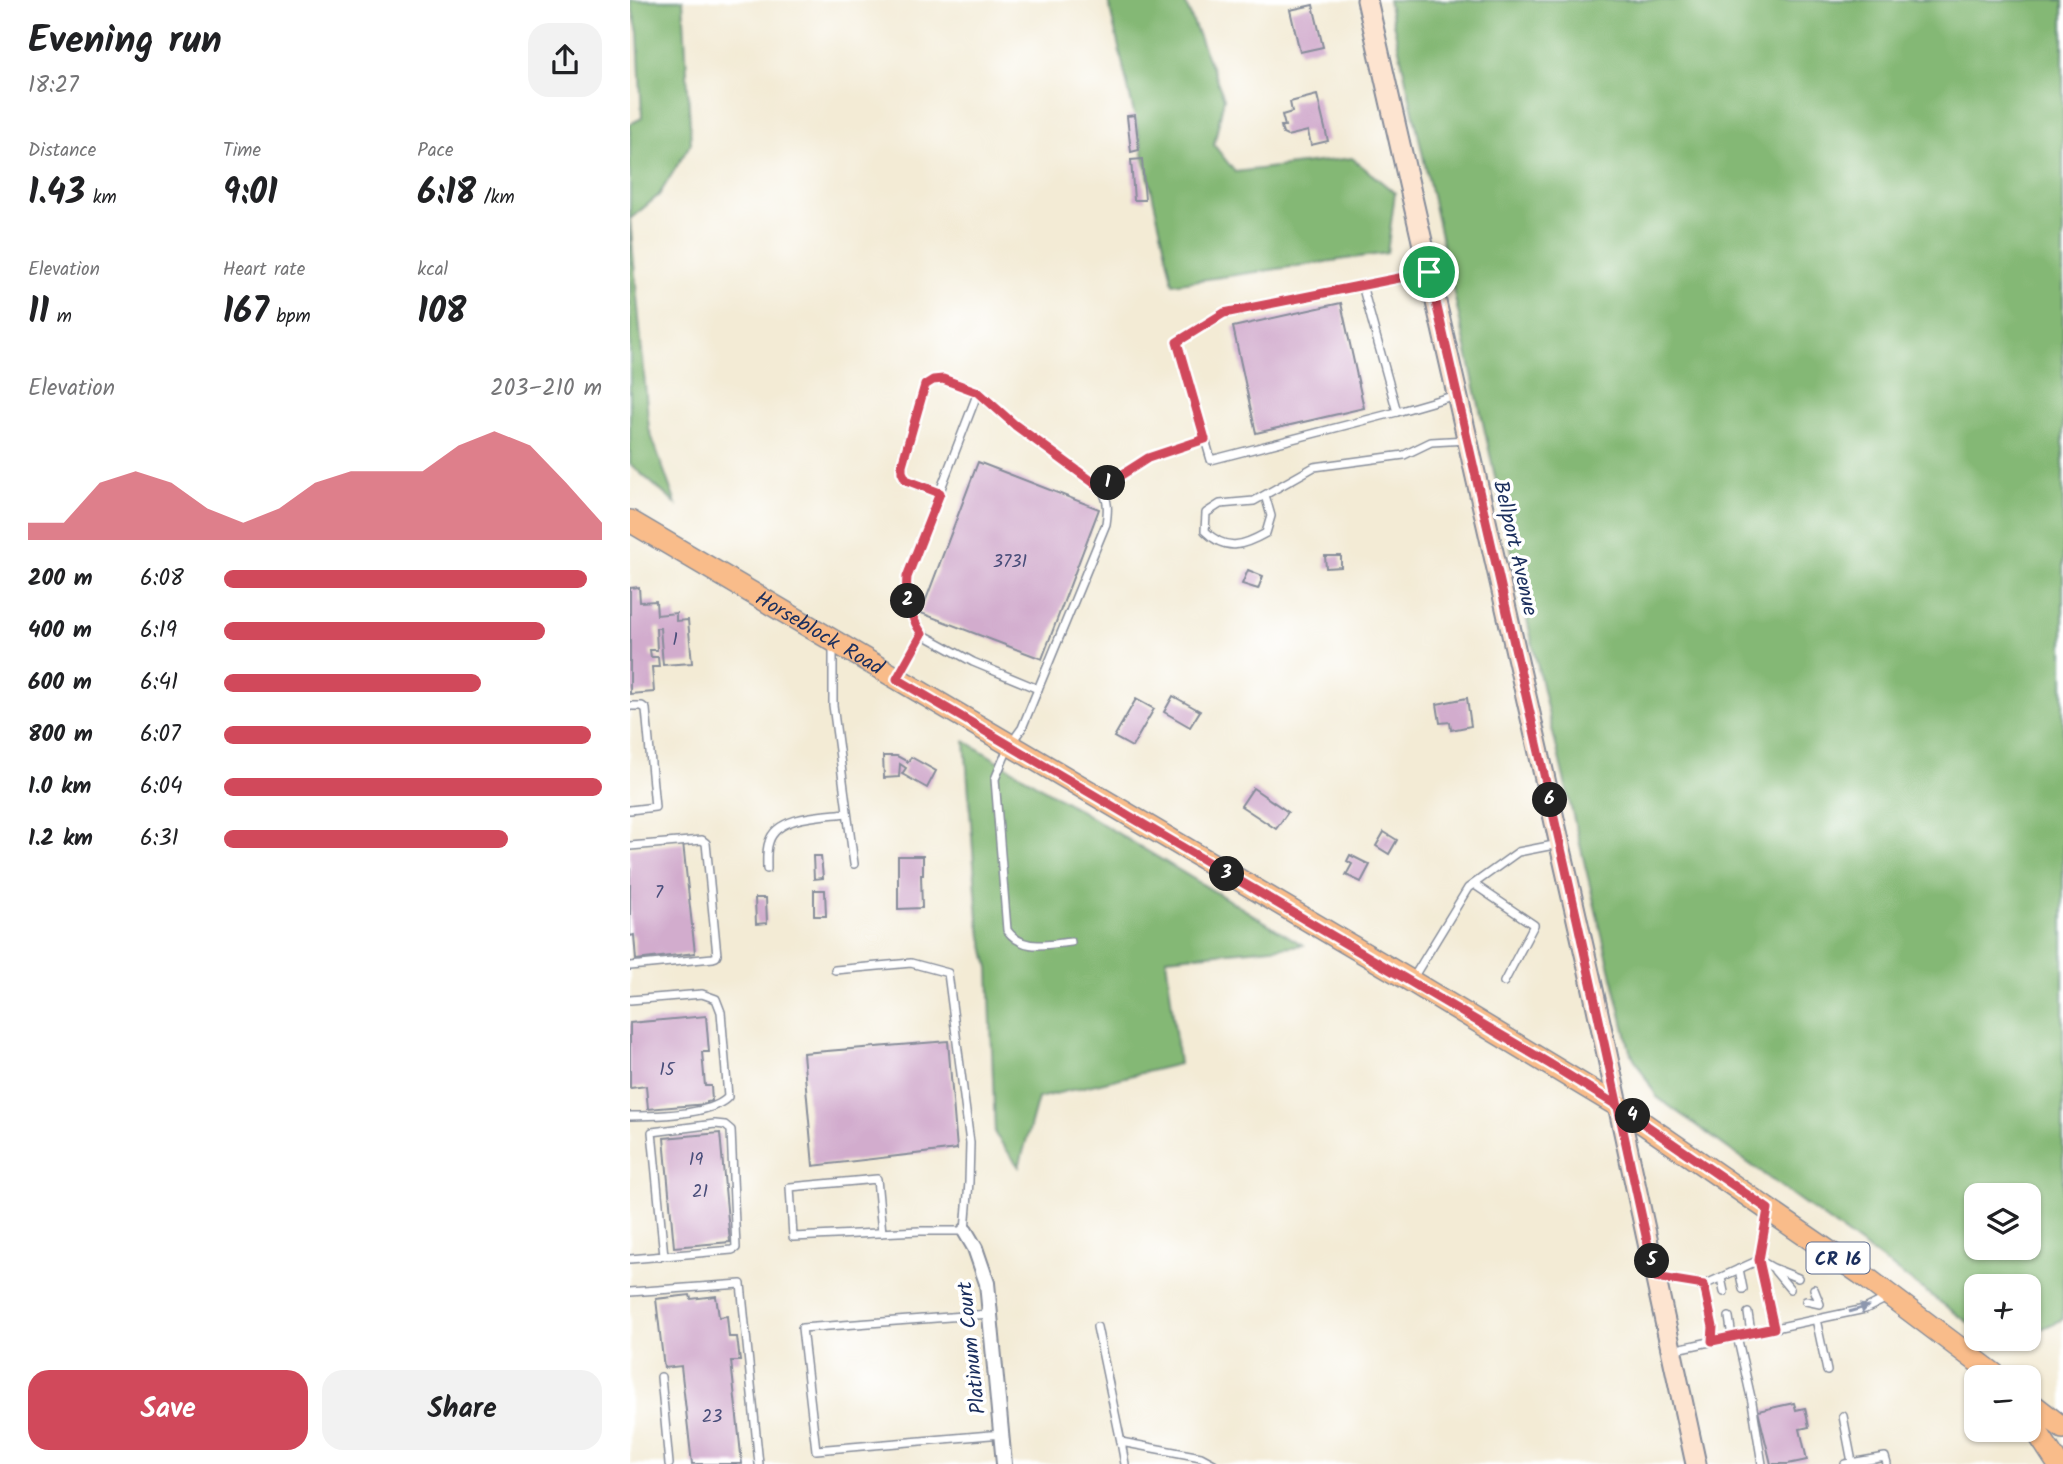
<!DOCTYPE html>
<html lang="en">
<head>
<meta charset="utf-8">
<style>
	:root { --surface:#fff; --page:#f2f2f2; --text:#202124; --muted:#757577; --accent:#d1495b }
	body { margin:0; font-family:Kalam,sans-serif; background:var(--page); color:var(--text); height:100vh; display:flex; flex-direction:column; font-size:26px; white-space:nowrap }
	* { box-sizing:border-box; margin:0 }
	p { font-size:23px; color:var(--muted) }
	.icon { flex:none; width:38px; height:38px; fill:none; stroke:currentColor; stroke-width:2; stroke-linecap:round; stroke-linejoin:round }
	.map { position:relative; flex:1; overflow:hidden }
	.drawer { display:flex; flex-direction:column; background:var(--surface); width:630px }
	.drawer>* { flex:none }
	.tools { position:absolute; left:1334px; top:1183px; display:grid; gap:14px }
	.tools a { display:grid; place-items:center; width:77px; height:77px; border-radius:14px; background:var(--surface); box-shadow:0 2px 5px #0004; font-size:35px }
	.pin { position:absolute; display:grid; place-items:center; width:60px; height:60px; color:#fff; margin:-30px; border:4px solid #fff; border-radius:50%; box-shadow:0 2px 7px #0007 }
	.km { position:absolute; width:35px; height:35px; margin:-18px; border-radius:50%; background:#222; color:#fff; font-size:19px; line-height:35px; text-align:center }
	.round { display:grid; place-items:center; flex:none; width:74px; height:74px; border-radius:21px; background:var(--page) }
	.overview { display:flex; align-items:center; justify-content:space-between; height:119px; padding:0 28px }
	h1 { font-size:38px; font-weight:800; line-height:52px }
	.figures { display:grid; grid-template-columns:repeat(3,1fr); gap:10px; height:119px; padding:7px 28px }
	.figures div { display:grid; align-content:center }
	.figures b { font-size:35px; font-weight:800 }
	.figures small { font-size:19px; font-weight:400 }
	.figures p { font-size:19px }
	.chart { height:196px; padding:14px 28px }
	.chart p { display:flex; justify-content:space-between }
	.chart svg { width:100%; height:126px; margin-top:7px; fill:var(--accent); opacity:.7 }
	.button { display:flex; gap:14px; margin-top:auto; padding:14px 28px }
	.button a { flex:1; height:80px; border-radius:21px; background:var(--accent); color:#fff; font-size:28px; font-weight:800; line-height:80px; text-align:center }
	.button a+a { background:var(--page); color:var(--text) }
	ul { padding:0 28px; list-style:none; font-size:23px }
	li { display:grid; grid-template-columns:112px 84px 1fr; align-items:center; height:52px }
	li i { height:18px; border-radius:9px; background:var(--accent) }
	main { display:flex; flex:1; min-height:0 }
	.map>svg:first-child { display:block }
</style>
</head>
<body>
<main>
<section class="drawer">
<div class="overview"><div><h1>Evening run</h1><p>18:27</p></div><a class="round"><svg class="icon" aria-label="share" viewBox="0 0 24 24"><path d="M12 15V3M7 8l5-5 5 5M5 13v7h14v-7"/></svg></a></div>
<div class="figures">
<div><p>Distance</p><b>1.43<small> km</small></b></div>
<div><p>Time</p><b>9:01</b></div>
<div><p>Pace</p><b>6:18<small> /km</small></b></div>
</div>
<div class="figures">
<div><p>Elevation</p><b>11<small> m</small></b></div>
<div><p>Heart rate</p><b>167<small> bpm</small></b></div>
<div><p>kcal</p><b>108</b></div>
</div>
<div class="chart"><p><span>Elevation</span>203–210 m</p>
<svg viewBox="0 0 160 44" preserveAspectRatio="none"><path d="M0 44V38L10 38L20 24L30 20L40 24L50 33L60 38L70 33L80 24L90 20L100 20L110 20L120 11L130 6L140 11L150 24L160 38V44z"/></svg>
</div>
<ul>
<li><b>200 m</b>6:08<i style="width:96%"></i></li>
<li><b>400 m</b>6:19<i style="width:85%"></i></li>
<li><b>600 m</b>6:41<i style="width:68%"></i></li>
<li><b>800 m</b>6:07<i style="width:97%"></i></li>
<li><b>1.0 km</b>6:04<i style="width:100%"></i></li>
<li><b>1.2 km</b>6:31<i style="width:75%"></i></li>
</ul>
<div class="button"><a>Save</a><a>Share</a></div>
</section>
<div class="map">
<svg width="1433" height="1464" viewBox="0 0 1433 1464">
	<rect width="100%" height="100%" fill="#fff"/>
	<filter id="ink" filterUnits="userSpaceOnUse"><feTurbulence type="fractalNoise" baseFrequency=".0143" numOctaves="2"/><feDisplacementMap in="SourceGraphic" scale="14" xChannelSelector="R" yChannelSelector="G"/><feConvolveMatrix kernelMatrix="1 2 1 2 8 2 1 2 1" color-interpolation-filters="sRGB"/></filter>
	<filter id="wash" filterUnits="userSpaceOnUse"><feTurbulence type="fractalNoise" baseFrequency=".00686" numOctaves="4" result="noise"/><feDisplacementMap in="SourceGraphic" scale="28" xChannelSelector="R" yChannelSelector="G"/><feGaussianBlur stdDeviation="1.57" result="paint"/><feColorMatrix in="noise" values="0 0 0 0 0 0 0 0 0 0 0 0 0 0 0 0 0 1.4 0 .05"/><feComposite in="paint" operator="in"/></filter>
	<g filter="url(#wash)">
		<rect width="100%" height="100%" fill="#f3ebd5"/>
		<g fill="#84b874" stroke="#507469" stroke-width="2" fill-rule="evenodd">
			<path d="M0,0H53L61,143L29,195L0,219L19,429L46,504L0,464V124L12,118L8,32Z"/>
			<path d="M478,0H554L594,98L584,145L605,172L722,158L765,193L757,253L543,284Z"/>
			<path d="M758,0H1433V1319L1398,1335V1286H1346V1328L1027,1097L1000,1051L917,708ZM1398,1195V1248H1346V1195Z"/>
			<path d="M335,741L673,945L536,958L549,1064L408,1098L389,1167L365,1134L359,968L348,919Z"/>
		</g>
		<g id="blocks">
			<g fill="#d2accd">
				<path d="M683,5L693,47L670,52L660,10Z"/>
				<path d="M687,95L698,141L681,145L678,131L657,136L653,134L651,126H655L652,115L662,112L660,102Z"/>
				<path d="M505,115L509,150L501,152L497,116Z"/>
				<path d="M512,159L515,200H504L501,160Z"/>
				<path d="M711,303L734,408L626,433L603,327Z"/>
				<path d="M348,462L469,509L412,659L291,613Z"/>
				<path d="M695,556H711V567L696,568Z"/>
				<path d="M618,570L633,576L628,589L612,584Z"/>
				<path d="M9,587L10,602L26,601L27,615L46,613V621L58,620L62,663L33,665L30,628H26L27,650H20L21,657H28L29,667H22L24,692L0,694V588Z"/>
				<path d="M543,696L570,711L560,727L534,712Z"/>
				<path d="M837,698L841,726L821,730L820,722L810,723L807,704Z"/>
				<path d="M506,699L524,709L502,747L484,737Z"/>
				<path d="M253,756H267L278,762L281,757L306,771L297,788L272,774L276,768L270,764L269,777L254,778Z"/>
				<path d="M623,788L658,812L646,829L611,806Z"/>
				<path d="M754,832L767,840L759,854L746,846Z"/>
				<path d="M53,843L65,953L6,960L4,935L0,936V849Z"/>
				<path d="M720,855L740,865L731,882L716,875L722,864L717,861Z"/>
				<path d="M183,856H191L193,878L184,879Z"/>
				<path d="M268,856H293V875H291L292,908L268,909Z"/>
				<path d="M184,890H195L196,916H184Z"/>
				<path d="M125,898H136L137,923L126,924Z"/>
				<path d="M76,1016L79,1052H72L75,1086H81L82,1101L77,1102V1104L18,1109L16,1086L0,1088V1023Z"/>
				<path d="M318,1041L327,1149L183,1166L173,1053Z"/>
				<path d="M90,1133L100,1242L44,1247L34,1138Z"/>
				<path d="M60,1295L61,1299L86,1296L89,1317L97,1316L99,1337H107L110,1361H101L112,1464H62L51,1366L34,1368L26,1299Z"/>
				<path d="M1164,1403L1166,1410L1175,1408L1179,1427L1170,1429L1177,1460L1158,1464H1141L1128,1411Z"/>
			</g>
		</g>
	</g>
	<g filter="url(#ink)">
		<use href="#blocks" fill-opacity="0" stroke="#878d9a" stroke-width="2"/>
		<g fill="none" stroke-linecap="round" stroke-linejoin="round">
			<g stroke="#878d9a" stroke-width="10">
				<g id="service">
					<path d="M799,272L732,285L767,412L826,395"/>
					<path d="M732,285L594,313L547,342L581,460L767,412"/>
					<path d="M348,392L385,425L471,488C479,501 478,510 476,524L392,728L379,746L365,779L377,930C393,952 417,944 441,942"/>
					<path d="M471,488L518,458L575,439"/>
					<path d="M635,495L641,516L636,533C613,546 596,552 575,531L576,513L590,504L624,501L684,467L774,455L801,442L837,440"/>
					<path d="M292,634L343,662L408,689"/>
					<path d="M203,645V705L224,864"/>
					<path d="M269,675L292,634C280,616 275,599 277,577L348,392C330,385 312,373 295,385L272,465V472L276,480L310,493"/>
					<path d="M0,706H12L16,709L25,807L0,810"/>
					<path d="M0,846L72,840L76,843L87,955L86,957L83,958L0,966"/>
					<path d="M137,869C137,861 136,850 139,842C147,815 194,816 217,813"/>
					<path d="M845,885L904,925L874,982"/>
					<path d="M205,970L281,963L318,973L340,1143L339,1182L335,1231H290L163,1237L160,1187L247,1179L252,1233"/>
					<path d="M783,978L838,888L888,852L929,844"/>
					<path d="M0,1000L72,994L86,999L91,1012L98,1097C82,1115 23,1116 0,1116"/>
					<path d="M1137,1213L1129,1260L1144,1328"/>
					<path d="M0,1259L102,1250L106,1248L101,1130L95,1125L85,1124L22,1132L34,1256"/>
					<path d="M1129,1260L1143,1268L1168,1278"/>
					<path d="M1109,1269L1113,1289"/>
					<path d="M1145,1271L1160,1289"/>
					<path d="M1027,1277L1074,1285L1129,1260"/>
					<path d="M1091,1278L1094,1292"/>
					<path d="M1074,1285L1083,1327L1082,1341"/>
					<path d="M0,1292L111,1284L129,1464"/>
					<path d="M1176,1301L1190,1304L1184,1289"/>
					<path d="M1118,1313L1121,1333"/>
					<path d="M360,1314L172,1328L186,1450L372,1434"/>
					<path d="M1099,1317L1102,1337"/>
					<path d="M1186,1319L1197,1371"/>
					<path d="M467,1327L491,1442"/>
					<path d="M1107,1336L1122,1402L1132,1464"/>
					<path d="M1042,1350L1235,1309L1257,1298"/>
					<path d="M31,1377L39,1464"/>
					<path d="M1213,1416L1222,1462"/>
					<path d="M495,1464L491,1442L571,1457L584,1464"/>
					<path d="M1215,1464L1255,1457L1257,1464"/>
				</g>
			</g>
			<g stroke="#878d9a" stroke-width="18">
				<path id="minor" d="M335,1231L345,1248L357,1283L374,1464"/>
			</g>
			<g stroke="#878d9a" stroke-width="23">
				<path id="secondary" d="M737,0L962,985L1066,1464"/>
			</g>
			<g stroke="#878d9a" stroke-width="24">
				<g id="primary">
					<path id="s1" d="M0,521L781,981L988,1106L1230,1273L1368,1377"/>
					<path d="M1398,1401L1433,1428"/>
					<path d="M1398,1418L1428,1464"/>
				</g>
			</g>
			<use href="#service" stroke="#fff" stroke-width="7"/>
			<use href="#minor" stroke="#fff" stroke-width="14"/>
			<use href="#secondary" stroke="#fde4d0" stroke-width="19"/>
			<use href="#primary" stroke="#f9bc8a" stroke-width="21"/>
		</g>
		<defs><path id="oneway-solid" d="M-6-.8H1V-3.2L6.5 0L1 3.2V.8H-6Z" transform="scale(1.75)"/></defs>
		<use fill="#8d97ae" href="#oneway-solid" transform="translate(1229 1309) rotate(-16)"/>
	</g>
	<g fill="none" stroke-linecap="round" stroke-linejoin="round" filter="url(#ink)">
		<g stroke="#fff" stroke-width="14">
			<path id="route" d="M799,272L594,313L547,342L575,439L518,458L471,488L385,425L348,392L313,379L303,380L295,385L272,465V472L276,480L310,493L277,577C275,599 280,616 292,634L267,679L920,1064L988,1106L1138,1209L1129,1260L1144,1328L1082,1341L1083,1327L1074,1285L1025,1277C993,1132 963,988 930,844C887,653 842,463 799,272"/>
		</g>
		<use href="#route" stroke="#d1495b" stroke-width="9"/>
	</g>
	<g text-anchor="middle" stroke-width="7" stroke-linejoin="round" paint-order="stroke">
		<g font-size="18" fill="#494e7a">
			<text x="380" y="567">3731</text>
			<text x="45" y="645">1</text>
			<text x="29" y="898">7</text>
			<text x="37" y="1075">15</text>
			<text x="66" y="1165">19</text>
			<text x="70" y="1197">21</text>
			<text x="82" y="1422">23</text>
		</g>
		<rect fill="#fff" stroke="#5f6d8e" stroke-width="2" x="1176.5" y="1242.5" width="63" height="31" rx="5"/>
		<g font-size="19" font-weight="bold" fill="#1b2f5e">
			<text x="1208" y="1265">CR 16</text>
		</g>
		<g font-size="21" fill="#1b2f5e" stroke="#fff">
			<text transform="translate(886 548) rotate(77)" y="7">Bellport Avenue</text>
			<text dy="7" stroke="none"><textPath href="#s1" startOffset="220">Horseblock Road</textPath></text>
			<text transform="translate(341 1348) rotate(-96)" y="7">Platinum Court</text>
		</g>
	</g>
</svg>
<div class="tools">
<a><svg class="icon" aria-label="layers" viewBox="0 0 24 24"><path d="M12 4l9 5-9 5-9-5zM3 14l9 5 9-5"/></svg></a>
<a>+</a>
<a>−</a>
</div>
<div class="pin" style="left:799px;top:272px;background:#1e9e55"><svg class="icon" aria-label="arrive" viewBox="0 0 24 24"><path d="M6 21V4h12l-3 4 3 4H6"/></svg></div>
<b class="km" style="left:478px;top:483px">1</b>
<b class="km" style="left:278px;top:601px">2</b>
<b class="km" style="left:597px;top:874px">3</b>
<b class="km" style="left:1003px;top:1116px">4</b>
<b class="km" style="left:1022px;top:1261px">5</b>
<b class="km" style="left:920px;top:800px">6</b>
</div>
</main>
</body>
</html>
